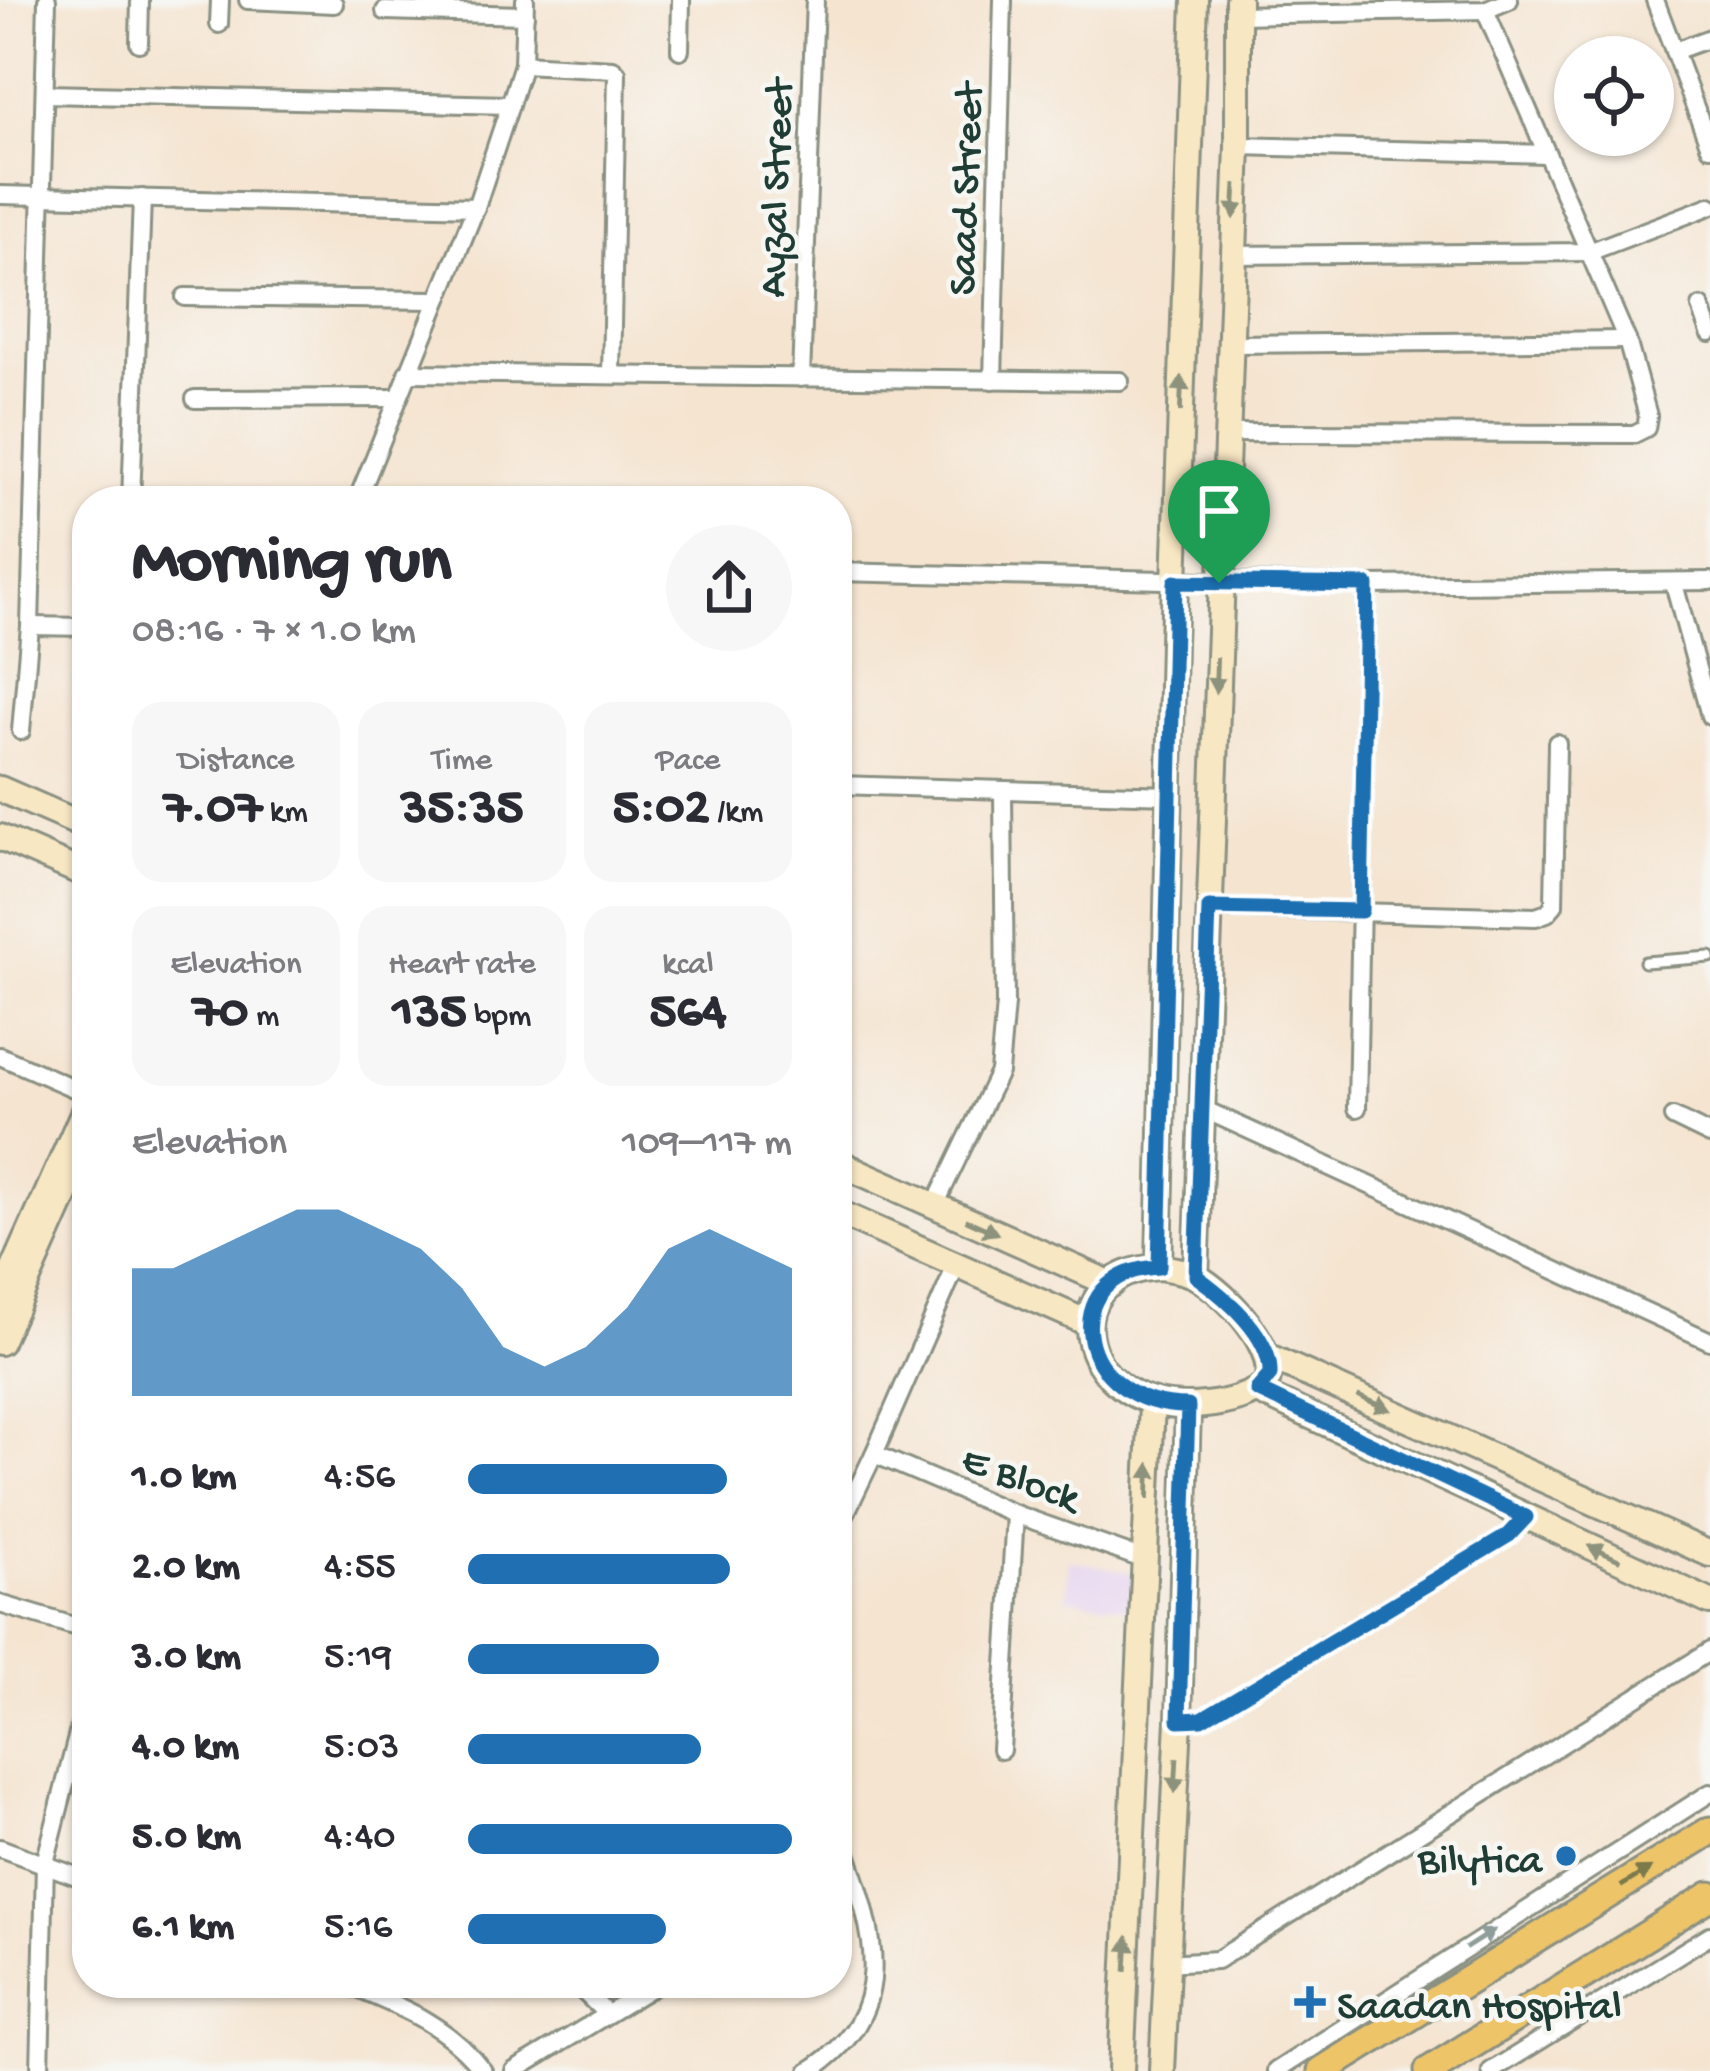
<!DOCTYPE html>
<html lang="en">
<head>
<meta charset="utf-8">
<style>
	:root { --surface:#fff; --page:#f7f7f7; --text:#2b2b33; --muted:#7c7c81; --accent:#1f6fb2 }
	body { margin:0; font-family:"Gochi Hand",sans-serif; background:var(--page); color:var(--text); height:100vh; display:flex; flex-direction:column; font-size:45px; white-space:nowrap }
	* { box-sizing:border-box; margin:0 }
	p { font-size:39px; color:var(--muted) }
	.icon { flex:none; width:66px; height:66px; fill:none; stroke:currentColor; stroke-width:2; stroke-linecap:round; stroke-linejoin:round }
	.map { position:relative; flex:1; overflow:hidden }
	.sheet { position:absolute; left:72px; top:486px; width:780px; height:1512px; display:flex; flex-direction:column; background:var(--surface); border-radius:48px; box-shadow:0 3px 9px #0004 }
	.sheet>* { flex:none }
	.fabs { position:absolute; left:1554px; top:36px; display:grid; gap:24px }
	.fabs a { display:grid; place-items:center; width:120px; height:120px; border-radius:50%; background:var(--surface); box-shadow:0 3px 9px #0004; font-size:60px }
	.pin { position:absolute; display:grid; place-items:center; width:102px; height:102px; color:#fff; margin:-123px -51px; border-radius:50% 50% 50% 0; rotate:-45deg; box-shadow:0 0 12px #0007 }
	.pin .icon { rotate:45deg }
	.round { display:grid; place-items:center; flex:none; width:126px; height:126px; border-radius:63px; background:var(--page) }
	.head { display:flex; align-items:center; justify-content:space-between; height:204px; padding:0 60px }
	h1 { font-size:66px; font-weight:700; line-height:90px }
	.metrics { display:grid; grid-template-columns:repeat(3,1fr); gap:18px; height:204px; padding:12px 60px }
	.metrics div { display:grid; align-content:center; border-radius:30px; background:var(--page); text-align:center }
	.metrics b { font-size:51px; font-weight:700 }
	.metrics small { font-size:33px; font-weight:400 }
	.metrics p { font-size:33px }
	.chart { height:336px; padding:24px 60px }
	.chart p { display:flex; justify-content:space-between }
	.chart svg { width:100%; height:216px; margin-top:12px; fill:var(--accent); opacity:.7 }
	ul { padding:0 60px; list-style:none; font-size:39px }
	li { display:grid; grid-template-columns:192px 144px 1fr; align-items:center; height:90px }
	li i { height:30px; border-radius:15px; background:var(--accent) }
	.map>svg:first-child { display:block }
</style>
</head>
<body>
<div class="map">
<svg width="1710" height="2071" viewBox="0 0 1710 2071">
	<rect width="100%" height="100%" fill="#f6f6f2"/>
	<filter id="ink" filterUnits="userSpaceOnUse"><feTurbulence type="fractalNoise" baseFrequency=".00833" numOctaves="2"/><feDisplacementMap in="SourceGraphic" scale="24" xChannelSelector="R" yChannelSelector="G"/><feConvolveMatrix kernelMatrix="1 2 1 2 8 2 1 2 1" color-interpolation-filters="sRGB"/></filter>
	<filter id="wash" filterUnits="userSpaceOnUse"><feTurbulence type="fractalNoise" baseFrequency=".004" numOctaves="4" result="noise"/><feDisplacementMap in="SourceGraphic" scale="48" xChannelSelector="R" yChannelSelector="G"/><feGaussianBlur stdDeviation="2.7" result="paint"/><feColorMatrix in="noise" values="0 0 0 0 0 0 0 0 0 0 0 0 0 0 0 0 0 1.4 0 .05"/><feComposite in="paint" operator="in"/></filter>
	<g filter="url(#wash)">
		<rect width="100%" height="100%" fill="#f5e4d0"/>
		<path fill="#e6d2f0" d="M1069,1560L1134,1573L1131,1609L1067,1598Z"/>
	</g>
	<g filter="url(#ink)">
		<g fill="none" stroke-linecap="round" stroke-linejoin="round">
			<g stroke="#8a9082" stroke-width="15">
				<path id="lane" d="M1645,962L1710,957"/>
			</g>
			<g stroke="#8a9082" stroke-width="22">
				<g id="street">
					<path d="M248,0L334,4"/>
					<path d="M1655,0L1710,147"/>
					<path d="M385,11L525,15"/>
					<path d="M1238,15L1485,10L1509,0"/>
					<path d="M219,24L220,0"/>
					<path d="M139,43L140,0"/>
					<path d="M680,50L681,0"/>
					<path d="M1674,51L1710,38"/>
					<path d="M523,64L613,69L617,73L611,375"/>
					<path d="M45,94L510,105"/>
					<path d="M1238,146L1547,154"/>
					<path d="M0,195L476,207"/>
					<path d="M1232,255L1589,252L1710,206"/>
					<path d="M185,297L437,300"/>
					<path d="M1701,307L1710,333"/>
					<path d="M1230,344L1627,340"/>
					<path d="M407,373L1120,381"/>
					<path d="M801,378L815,0"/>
					<path d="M993,380L1003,0"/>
					<path d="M195,399L396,398"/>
					<path d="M1227,433L1634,434L1646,428L1648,416L1627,340L1485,10"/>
					<path d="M131,501L142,198"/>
					<path d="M357,501L476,207L510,105L523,64L525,0"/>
					<path d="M837,572L1367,585L1710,581"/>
					<path d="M1674,584L1710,716"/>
					<path d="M30,626L87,627"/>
					<path d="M21,731L30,626L47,0"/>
					<path d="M837,785L1171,795"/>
					<path d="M1209,908L1536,917L1547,913L1554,905L1557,743"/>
					<path d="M0,1056L87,1094"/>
					<path d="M1201,1108L1710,1341"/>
					<path d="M1357,1108L1367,585"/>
					<path d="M1673,1117L1710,1135"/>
					<path d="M935,1205L999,1072L1005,1004L1003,791"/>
					<path d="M956,1266L874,1454L1015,1514L1145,1560"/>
					<path d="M837,1531L874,1454"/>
					<path d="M0,1604L87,1630"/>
					<path d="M1179,1720L1202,1719L1509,1535L1526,1517"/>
					<path d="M1001,1750L1015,1514"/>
					<path d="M0,1848L87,1880"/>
					<path d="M1165,1963L1217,1960L1710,1651"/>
					<path d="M343,1983C396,2005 447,2023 483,2071"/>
					<path d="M575,1983L607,2014"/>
					<path d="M40,2071L45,1863L87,1698"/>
					<path d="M514,2071L659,1983"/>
					<path d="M809,2071C911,2007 867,1916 837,1824"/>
					<path d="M1276,2071L1710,1793"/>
					<path d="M1491,2071L1710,1935"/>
				</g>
			</g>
			<g stroke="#8a9082" stroke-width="30">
				<g id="secondary">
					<path d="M0,789L87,827"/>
					<path d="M0,837L87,875"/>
					<path d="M837,1162L1111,1284"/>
					<path d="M837,1212L1088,1323"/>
					<path d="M1159,1267L1173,642L1195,0"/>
					<path d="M1159,1267C1172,1269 1185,1270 1197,1277C1226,1293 1281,1350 1266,1384C1249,1397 1226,1403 1205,1405C1076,1420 1046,1273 1159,1267Z"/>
					<path d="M1196,1276L1238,146V0"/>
					<path d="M0,1300L87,1104"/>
					<path d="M0,1342L87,1146"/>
					<path d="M1267,1356L1710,1554"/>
					<path d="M1257,1391L1710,1602"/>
					<path d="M1121,2071L1152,1404"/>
					<path d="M1162,2071L1179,1720L1188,1406"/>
				</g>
			</g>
			<g stroke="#8a9082" stroke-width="33">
				<g id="primary">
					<path d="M1322,2071L1710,1831"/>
					<path d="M1429,2071L1710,1896"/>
				</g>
			</g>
			<use href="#lane" stroke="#fff" stroke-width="9"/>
			<use href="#street" stroke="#fff" stroke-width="16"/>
			<use href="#secondary" stroke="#f8e7c3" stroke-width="24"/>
			<use href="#primary" stroke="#eec469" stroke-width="27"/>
		</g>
		<defs><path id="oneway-solid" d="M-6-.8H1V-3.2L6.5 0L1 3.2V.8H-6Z" transform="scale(3)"/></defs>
		<g fill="#8c927c">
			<use href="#oneway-solid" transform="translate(1235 201) rotate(93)"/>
			<use href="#oneway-solid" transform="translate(1181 394) rotate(-88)"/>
			<use href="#oneway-solid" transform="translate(1216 675) rotate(92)"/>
			<use href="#oneway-solid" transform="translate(982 1227) rotate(24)"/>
			<use href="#oneway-solid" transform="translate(1374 1403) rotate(24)"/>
			<use href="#oneway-solid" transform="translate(1149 1481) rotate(-88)"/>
			<use href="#oneway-solid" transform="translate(1604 1553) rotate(-155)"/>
			<use href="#oneway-solid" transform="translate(1176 1775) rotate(93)"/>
			<use href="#oneway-solid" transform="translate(1127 1954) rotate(-87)"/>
		</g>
		<use fill="#7c7a4c" href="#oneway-solid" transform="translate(1636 1877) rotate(-32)"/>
		<use fill="#8f9e9a" href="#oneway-solid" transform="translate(1480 1939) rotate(-33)"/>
	</g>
	<g fill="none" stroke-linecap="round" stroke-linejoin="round" filter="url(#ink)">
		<g stroke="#fff" stroke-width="24">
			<path id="route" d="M1175,582L1367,585L1361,911L1209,908L1196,1276C1225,1297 1272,1336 1270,1375L1257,1390L1526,1517L1509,1535L1202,1719L1179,1720L1188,1406C1074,1406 1052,1272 1159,1267Z"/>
		</g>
		<use href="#route" stroke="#1f6fb2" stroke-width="15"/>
	</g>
	<g fill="#1f6fb2" stroke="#f6f6f2" stroke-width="4.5">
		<circle cx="1566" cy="1856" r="12"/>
		<path d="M1304 1984h12v12h12v12h-12v12h-12v-12h-12v-12h12z"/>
	</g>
	<g text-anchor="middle" stroke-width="9" stroke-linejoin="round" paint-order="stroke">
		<g font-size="42" fill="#1f3d34" stroke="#f6f6f2">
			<text transform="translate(772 188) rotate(-88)" y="15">Ayzal Street</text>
			<text transform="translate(962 189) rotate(-88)" y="15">Saad Street</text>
			<text transform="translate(1022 1475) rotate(21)" y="15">E Block</text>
		</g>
		<g font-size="42" fill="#1f3d34" stroke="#f6f6f2" text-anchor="end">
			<text x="1542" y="1871">Bilytica</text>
			<text x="1337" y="2017" text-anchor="start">Saadan Hospital</text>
		</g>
	</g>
</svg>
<div class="fabs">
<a><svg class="icon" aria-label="locate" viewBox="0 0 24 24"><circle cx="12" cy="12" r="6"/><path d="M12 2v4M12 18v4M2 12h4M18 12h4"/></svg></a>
</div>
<div class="pin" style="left:1219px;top:583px;background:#1e9e55"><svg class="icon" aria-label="arrive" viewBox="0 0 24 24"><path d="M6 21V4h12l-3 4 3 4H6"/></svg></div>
<section class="sheet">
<div class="head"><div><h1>Morning run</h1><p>08:16 · 7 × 1.0 km</p></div><a class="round"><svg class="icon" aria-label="share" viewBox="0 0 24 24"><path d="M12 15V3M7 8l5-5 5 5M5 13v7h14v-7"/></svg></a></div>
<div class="metrics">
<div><p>Distance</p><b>7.07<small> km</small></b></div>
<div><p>Time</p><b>35:35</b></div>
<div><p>Pace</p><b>5:02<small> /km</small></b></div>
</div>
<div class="metrics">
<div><p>Elevation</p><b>70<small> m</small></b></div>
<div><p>Heart rate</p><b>135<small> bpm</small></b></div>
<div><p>kcal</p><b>564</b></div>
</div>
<div class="chart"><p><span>Elevation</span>109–117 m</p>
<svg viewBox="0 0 160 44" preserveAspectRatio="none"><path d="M0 44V18L10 18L20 14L30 10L40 6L50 6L60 10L70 14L80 22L90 34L100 38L110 34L120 26L130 14L140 10L150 14L160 18V44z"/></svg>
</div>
<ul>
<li><b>1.0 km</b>4:56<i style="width:80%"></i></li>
<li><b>2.0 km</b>4:55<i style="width:81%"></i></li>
<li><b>3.0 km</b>5:19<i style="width:59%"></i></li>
<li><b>4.0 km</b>5:03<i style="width:72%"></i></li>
<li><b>5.0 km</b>4:40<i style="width:100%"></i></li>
<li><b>6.1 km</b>5:16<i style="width:61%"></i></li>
</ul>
</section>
</div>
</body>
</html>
